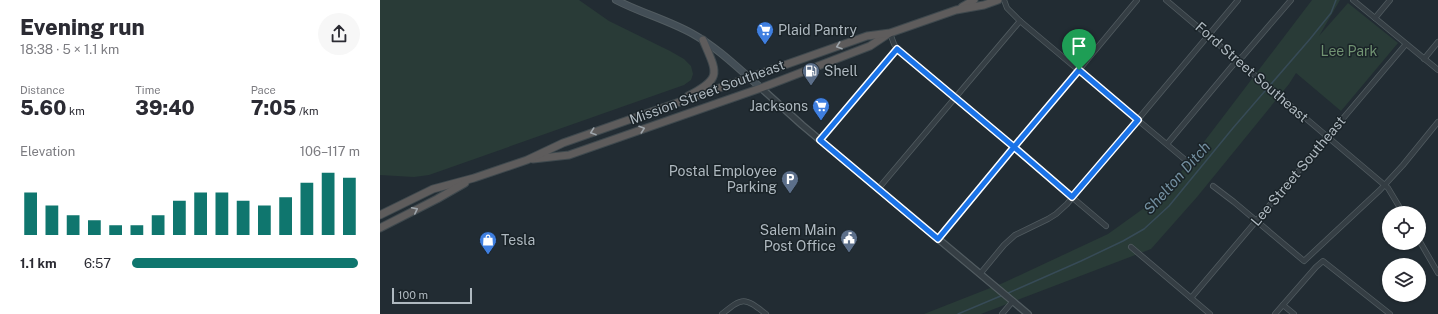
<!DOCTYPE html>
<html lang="en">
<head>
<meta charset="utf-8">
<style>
	:root { --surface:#fff; --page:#f7f7f7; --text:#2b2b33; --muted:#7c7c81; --accent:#0f766e }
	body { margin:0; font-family:"Public Sans",sans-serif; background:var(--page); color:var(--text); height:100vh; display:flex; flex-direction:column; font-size:15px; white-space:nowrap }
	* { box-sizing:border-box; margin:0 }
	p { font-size:13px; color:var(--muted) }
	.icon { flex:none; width:22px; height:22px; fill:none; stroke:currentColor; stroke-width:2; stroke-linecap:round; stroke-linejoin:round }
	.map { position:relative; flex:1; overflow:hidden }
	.panel { display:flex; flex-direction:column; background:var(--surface); width:380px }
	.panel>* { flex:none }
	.controls { position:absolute; left:1002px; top:206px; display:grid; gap:8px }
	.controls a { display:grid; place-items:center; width:44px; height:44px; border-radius:50%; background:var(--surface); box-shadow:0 1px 3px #0004; font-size:20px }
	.scale { position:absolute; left:12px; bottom:10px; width:80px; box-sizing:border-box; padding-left:4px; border:2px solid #afb9c0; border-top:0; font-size:11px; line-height:14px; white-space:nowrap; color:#afb9c0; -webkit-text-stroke:3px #1a2328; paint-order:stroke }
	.pin { position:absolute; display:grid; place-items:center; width:34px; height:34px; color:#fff; margin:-41px -17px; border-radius:50% 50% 50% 0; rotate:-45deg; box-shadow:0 0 4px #0007 }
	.pin .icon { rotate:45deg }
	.round { display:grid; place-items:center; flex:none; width:42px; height:42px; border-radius:21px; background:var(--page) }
	.head { display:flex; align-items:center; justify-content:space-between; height:68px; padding:0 20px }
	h1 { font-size:22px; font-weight:800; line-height:30px }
	.stats { display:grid; grid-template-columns:repeat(3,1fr); gap:6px; height:68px; padding:4px 20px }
	.stats div { display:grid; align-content:center }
	.stats b { font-size:20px; font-weight:800 }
	.stats small { font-size:11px; font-weight:400 }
	.stats p { font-size:11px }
	.chart { height:112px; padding:8px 20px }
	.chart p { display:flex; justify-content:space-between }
	.chart svg { width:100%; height:72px; margin-top:4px; stroke:var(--accent); stroke-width:6 }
	ul { padding:0 20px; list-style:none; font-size:13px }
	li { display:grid; grid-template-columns:64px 48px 1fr; align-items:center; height:30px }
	li i { height:10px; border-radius:5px; background:var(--accent) }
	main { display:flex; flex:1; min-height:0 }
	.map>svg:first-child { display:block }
</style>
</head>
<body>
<main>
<section class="panel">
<div class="head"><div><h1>Evening run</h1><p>18:38 · 5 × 1.1 km</p></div><a class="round"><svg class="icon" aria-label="share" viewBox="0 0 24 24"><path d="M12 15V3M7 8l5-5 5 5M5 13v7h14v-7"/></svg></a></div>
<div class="stats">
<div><p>Distance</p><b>5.60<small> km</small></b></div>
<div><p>Time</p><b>39:40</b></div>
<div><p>Pace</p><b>7:05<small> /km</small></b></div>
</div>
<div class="chart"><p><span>Elevation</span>106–117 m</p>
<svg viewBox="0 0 160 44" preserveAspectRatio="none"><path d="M5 44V18M15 44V26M25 44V32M35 44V35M45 44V38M55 44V38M65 44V32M75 44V23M85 44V18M95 44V18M105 44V23M115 44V26M125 44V21M135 44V12M145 44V6M155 44V9"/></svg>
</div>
<ul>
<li><b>1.1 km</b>6:57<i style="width:99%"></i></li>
</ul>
</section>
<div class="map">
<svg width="1058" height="314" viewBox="0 0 1058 314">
	<rect width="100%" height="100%" fill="#222c33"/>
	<g fill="#293b37">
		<path d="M0,0H199L229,21L290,51L304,59L311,66L313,74L311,80L304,85L49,175L34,177L0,175Z"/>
		<path d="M932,0H960L939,36L968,3L1018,43L961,111L916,73L909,84L817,197L771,249L601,314H544L623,283L728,234L785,193Z"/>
	</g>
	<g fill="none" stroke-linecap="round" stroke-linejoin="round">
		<g stroke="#374b57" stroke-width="1.5">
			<path d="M626,294L701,261L743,241L764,229L789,206L853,128L930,39L951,13L956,0"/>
			<path d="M578,314L623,295"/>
		</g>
		<g stroke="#525c61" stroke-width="6">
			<g id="minor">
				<path d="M624,0L627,8L640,21L809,163"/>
				<path d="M786,0L1008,188L1023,213"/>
				<path d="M973,0L1058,70"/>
				<path d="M995,18L1010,0"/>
				<path d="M510,33L514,44L517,49L726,226"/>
				<path d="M1044,59L1058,42"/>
				<path d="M440,140L517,49"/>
				<path d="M787,144L853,65L863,56L911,0"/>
				<path d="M833,186L854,202L924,261L1000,190L1023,165L1058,122"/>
				<path d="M498,189L640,21"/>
				<path d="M558,239L757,0"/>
				<path d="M1039,240L1058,273"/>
				<path d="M751,247L830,314"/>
				<path d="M600,274L624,245L635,235L668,219L676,214L687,204L858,0"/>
				<path d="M811,298L1026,44"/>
				<path d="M903,305L914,314"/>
				<path d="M342,314C363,297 364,297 386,314"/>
				<path d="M622,314L633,301"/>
				<path d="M895,314L936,267L943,261L1010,314"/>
			</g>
		</g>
		<g stroke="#525c61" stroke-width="8">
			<path id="tertiary" d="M381,88L422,125L648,314"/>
		</g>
		<g stroke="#525c61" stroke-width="8">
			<path id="secondary" d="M236,0C261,13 288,20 313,34C338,48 359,69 381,88"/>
		</g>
		<g stroke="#3f494e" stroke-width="9">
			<g id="trunk">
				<path d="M582,7L594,0"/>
				<path d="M308,96C343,78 337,73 323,40"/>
				<path d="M153,159L189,155L381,88L490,46L508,34"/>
				<path d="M0,215L53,189L94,178L147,160L183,143L487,36L510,33L576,10L604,5L618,0"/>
				<path d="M0,228L57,199L85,183"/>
			</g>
		</g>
		<use href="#minor" stroke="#353e44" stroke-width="4.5"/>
		<use href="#tertiary" stroke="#353e44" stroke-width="5.5"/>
		<use href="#secondary" stroke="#434e56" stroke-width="6"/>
		<use href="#trunk" stroke="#5e5c5c" stroke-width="7"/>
	</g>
	<defs><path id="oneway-chevron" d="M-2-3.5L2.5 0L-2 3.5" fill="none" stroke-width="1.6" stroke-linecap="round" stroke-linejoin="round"/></defs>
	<g stroke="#9fa6ac">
		<use href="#oneway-chevron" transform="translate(459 46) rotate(161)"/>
		<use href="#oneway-chevron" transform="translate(262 129) rotate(-19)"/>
		<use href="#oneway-chevron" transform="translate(213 132) rotate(161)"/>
		<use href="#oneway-chevron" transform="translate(35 210) rotate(-27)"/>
	</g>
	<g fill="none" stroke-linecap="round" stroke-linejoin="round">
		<g stroke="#fff" stroke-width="8">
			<path id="route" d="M699,70L634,147L517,49L440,140L558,239L634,147L692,197L758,120L699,70"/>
		</g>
		<use href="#route" stroke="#1a73e8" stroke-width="5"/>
	</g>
	<defs>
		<g id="supermarket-pin" transform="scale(0.9)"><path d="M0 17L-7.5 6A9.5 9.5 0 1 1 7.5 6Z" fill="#3f7fe0" stroke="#1a2328"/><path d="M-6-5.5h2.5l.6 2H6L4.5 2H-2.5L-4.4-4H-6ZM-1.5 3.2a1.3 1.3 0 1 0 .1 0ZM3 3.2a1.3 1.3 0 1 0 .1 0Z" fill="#fff"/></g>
		<g id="fuel-pin" transform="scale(0.9)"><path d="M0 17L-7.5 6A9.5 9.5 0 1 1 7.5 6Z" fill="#5c6f8a" stroke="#1a2328"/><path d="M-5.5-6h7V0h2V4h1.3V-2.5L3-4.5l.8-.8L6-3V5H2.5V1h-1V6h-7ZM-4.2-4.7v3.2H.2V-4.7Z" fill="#fff"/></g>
		<g id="parking-pin" transform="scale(0.9)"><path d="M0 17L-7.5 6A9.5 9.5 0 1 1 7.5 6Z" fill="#5c6f8a" stroke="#1a2328"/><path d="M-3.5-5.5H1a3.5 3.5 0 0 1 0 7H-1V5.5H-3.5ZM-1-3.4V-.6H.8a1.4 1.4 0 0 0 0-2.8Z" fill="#fff"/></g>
		<g id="civic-pin" transform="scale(0.9)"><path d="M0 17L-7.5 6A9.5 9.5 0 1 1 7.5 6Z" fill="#5c6f8a" stroke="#1a2328"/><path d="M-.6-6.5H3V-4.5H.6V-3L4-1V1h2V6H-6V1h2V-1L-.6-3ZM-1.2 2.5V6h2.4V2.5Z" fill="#fff"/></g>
		<g id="shop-pin" transform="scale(0.9)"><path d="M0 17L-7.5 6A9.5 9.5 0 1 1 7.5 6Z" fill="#3f7fe0" stroke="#1a2328"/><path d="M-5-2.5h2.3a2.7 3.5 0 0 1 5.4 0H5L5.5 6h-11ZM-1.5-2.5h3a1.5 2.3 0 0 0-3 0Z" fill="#fff"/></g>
	</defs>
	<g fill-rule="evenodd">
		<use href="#supermarket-pin" x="385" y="30"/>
		<use href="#fuel-pin" x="431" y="71"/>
		<use href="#supermarket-pin" x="441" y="106"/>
		<use href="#parking-pin" x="410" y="179"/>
		<use href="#civic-pin" x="469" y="238"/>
		<use href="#shop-pin" x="108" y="240"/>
	</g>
	<g text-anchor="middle" stroke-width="3" stroke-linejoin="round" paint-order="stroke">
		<g font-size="14" fill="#afb9c0" stroke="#1a2328" text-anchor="start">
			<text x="398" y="35">Plaid Pantry</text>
			<text x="444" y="76">Shell</text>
			<text x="428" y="111" text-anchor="end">Jacksons</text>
			<text x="397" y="176" text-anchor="end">Postal Employee<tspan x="397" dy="16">Parking</tspan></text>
			<text x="456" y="235" text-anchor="end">Salem Main<tspan x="456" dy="16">Post Office</tspan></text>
			<text x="121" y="245">Tesla</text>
		</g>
		<g font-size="14" fill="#719372" stroke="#1a2328">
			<text x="969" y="56">Lee Park</text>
		</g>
		<g font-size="14" fill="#afb9c0" stroke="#1a2328">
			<text transform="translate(872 72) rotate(41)" y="5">Ford Street Southeast</text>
			<text transform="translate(327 92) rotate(-20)" y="5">Mission Street Southeast</text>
			<text transform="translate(918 171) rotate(-50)" y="5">Lee Street Southeast</text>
		</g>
		<g font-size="15" font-style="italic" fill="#738fa0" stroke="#1a2328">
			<text transform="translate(797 178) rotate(-48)" y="5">Shelton Ditch</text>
		</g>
	</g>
</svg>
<div class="controls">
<a><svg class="icon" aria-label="locate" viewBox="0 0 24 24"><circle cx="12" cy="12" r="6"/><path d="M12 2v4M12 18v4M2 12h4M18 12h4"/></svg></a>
<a><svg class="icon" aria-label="layers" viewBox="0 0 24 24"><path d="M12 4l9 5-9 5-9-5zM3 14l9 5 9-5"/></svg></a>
</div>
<div class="scale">100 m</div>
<div class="pin" style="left:699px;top:70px;background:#1e9e55"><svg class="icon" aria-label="arrive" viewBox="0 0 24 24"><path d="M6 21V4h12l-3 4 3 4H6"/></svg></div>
</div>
</main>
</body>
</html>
